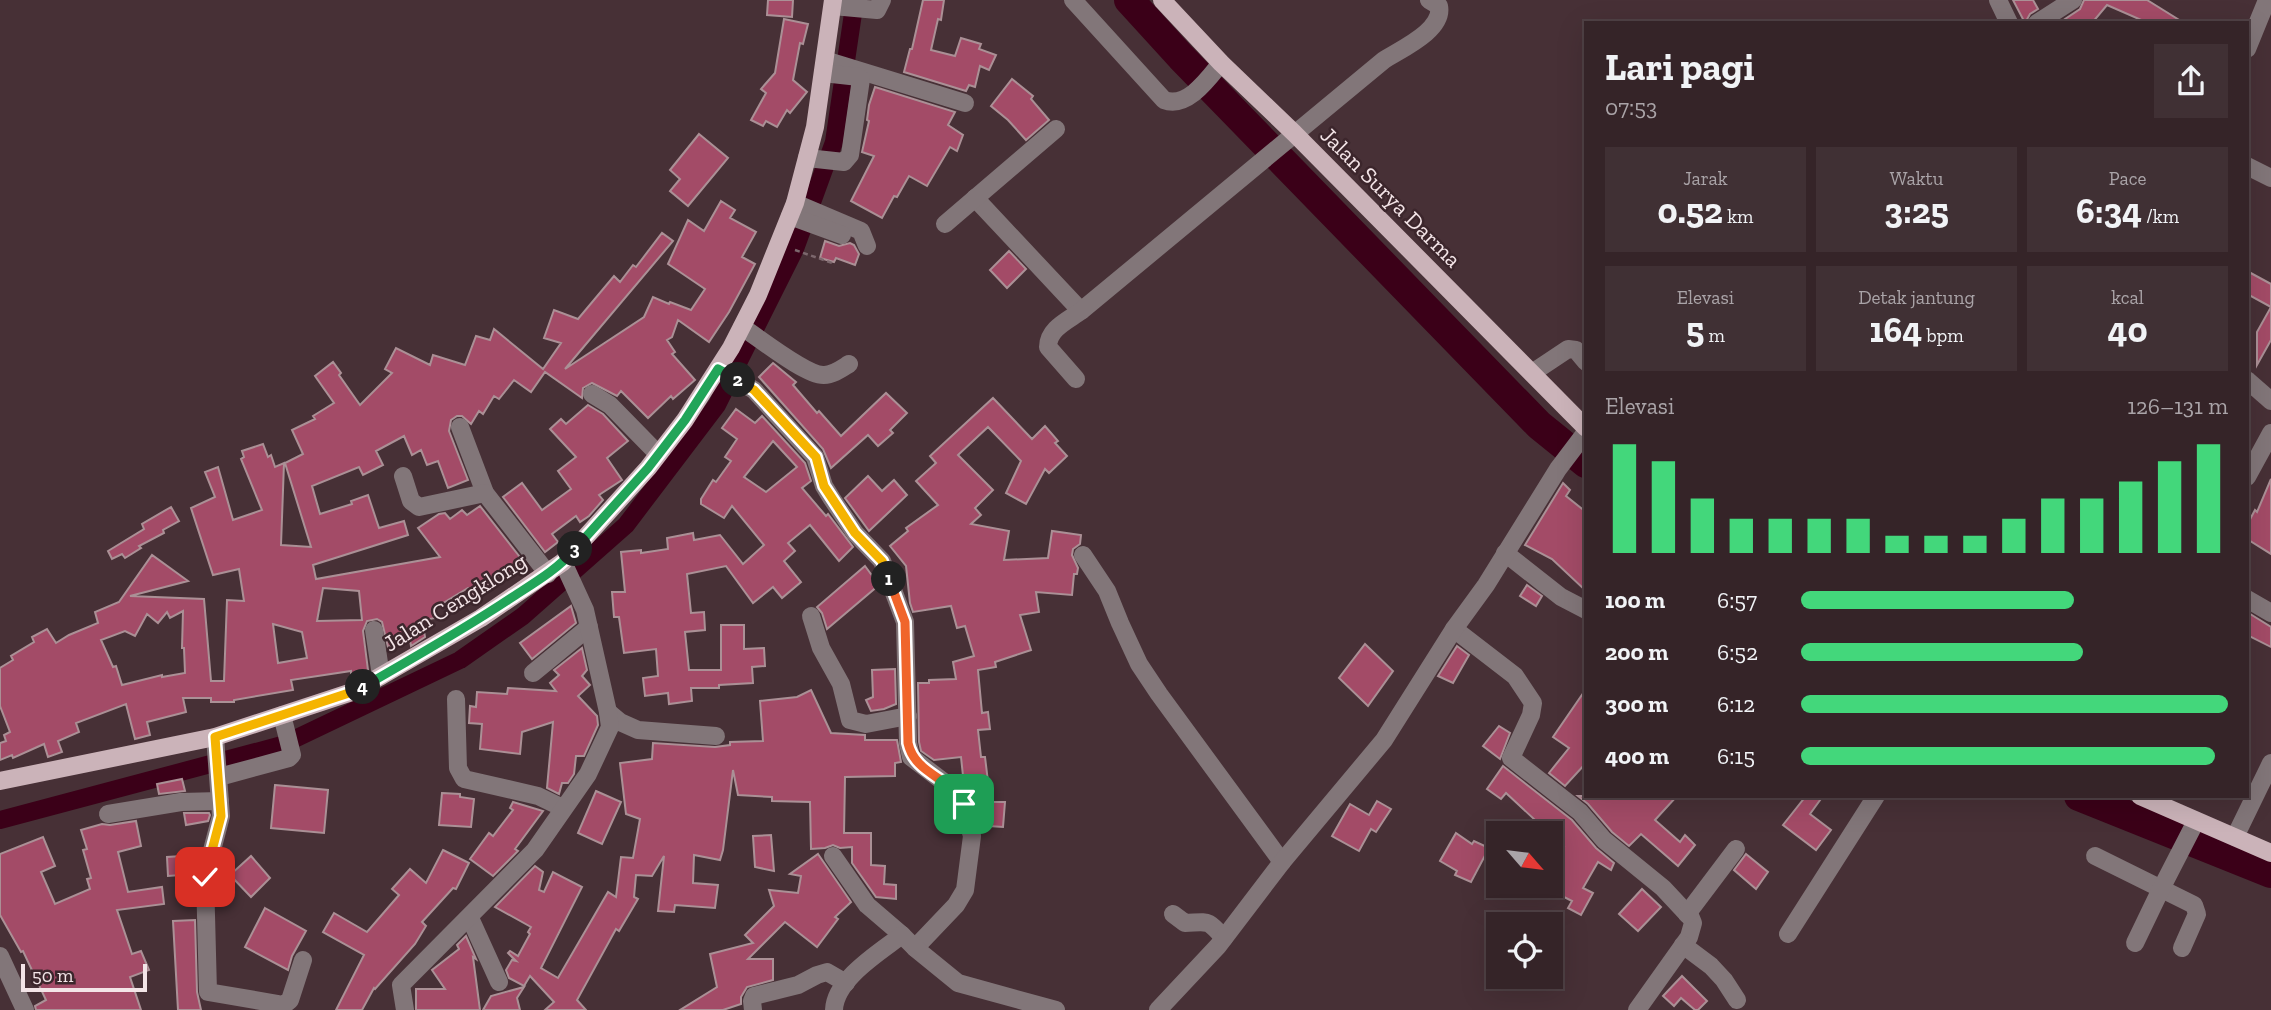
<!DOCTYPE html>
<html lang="id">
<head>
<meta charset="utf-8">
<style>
	:root { --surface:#352428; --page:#403034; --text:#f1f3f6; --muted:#aaa4a8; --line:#4f4145; --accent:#43d77b }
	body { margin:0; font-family:"Zilla Slab",serif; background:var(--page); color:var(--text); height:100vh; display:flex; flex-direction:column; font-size:26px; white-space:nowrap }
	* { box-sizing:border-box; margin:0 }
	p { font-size:23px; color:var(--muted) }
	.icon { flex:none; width:38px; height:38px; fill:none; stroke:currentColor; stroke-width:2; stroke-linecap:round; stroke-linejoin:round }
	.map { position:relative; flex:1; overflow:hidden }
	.sheet { position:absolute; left:1584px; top:21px; width:665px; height:777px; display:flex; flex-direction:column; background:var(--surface); border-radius:0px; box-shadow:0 7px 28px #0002,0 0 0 2px var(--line) }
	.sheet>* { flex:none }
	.needle { width:46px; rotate:118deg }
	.fabs { position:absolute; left:1486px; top:821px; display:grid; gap:14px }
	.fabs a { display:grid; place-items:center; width:77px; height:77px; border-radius:0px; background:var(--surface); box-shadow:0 7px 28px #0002,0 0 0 2px var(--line); font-size:35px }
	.scale { position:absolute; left:21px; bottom:18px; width:126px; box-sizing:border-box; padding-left:7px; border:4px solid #f3e4e7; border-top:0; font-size:19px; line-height:24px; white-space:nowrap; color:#f3e4e7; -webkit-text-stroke:5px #3c262c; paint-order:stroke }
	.pin { position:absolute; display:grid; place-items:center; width:60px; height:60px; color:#fff; margin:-30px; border-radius:14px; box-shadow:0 4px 10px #0006 }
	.km { position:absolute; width:35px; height:35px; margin:-18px; border-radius:50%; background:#222; color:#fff; font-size:19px; line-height:35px; text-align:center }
	.round { display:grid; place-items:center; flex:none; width:74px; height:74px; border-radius:0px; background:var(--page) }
	.head { display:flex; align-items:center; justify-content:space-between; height:119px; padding:0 21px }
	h1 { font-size:38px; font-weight:800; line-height:52px }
	.stats { display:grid; grid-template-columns:repeat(3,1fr); gap:10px; height:119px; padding:7px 21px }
	.stats div { display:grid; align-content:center; border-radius:0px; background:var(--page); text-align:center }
	.stats b { font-size:35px; font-weight:800 }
	.stats small { font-size:19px; font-weight:400 }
	.stats p { font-size:19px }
	.chart { height:196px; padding:14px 21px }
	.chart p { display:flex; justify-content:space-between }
	.chart svg { width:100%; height:126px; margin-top:7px; stroke:var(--accent); stroke-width:6 }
	ul { padding:0 21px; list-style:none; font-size:23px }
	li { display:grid; grid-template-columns:112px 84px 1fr; align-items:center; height:52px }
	li i { height:18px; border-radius:9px; background:var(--accent) }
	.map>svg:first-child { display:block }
</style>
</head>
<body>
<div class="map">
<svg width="2271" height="1010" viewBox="0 0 2271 1010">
	<rect width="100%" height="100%" fill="#473036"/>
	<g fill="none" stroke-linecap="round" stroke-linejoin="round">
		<path stroke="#3b0018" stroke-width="18" d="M0,820L282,745L460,660L523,616L626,525L717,405L795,249L834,142L855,0"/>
		<g stroke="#3b0018" stroke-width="30">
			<path d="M1129,0L1181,57L1539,425L1586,463"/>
			<path d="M2079,796L2271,873"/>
		</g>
	</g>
	<g fill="#a34b67" stroke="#ab9096" stroke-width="2" fill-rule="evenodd">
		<path d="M768,0H793L792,17L767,15Z"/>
		<path d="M923,0H944L941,20L938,19L931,50L955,56L961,38L981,44L979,49L996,55L989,70L980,66L975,87L969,85L966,91L904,72L910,49H912Z"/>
		<path d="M2013,0H2033L2038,9L2030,14L2025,23Z"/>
		<path d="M2084,0H2147L2184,23H2148L2107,5L2092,23H2059L2080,9Z"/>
		<path d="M784,19L808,24L803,44L800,43L793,80L807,92L790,113L787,110L777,127L766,121L763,126L751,120L766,93L761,89L775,73Z"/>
		<path d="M1012,79L1033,96L1031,99L1049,120L1026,140L1008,120L991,106Z"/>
		<path d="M875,87L955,112L948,125L963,135L957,151L950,147L927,186L909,176L897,197L894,196L882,218L851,201L874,156L862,152L869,121L867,120L869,105Z"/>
		<path d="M699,134L728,158L688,206L670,191L680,179L670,170Z"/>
		<path d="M721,201L735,210L730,218L756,232L742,257L755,264L729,312L709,342L678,320L672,337L667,340L675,352L672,354L695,380L673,399L671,396L648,418L621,391L617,396L592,383L583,388L582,398L545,372L531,392L514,380L499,399L494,396L483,414L479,411L471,424L462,416H457L451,420L449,431L468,480L448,488L438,461L427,465L421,450L412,455L404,436L376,451L383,465L363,475L359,467L312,486L320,514L352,504L351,501L368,495L379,528L404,521L408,535L313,565L316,579L440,557L418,528L439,514L445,513L450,519L462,510L467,515L480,506L523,561L506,576L502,572L475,596L468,588L435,608L436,618L422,620L425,637L411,646L410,640L388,647L382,622L377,619L367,621L363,631L368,670L359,675L351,676V671L291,680L293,690L234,700V702H211V698H183L186,712L147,722L150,735L135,739L126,704L76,723L79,732L58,741L62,752L48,757L44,744L13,758L12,755L0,760V743L6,741L4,735L10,732L0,706V668L13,660L11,656L34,642L32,637L47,629L56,643L69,635L98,623L95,612L119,602L152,555L188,581L130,596L204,599L211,681H224L227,600L244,601L239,569L213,575L191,508L215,497L205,472L218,467L233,520L262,510L241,459L244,457L242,451L263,444L268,457L271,455L275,467L284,463L281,545L311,547L285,463L303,454L292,430L315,419L313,416L334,403L315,376L333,362L341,373L339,375L360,405L392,373L385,369L396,348L430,365L433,355L465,365L476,336L490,340L494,329L543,369L561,343L544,338L554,310L578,319L614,276L620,282L633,265L636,267L662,233L673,241L565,369L644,317L653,297L669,304L670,302L691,310L705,289L668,264L688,220L704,231ZM323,588L359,591L362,620L317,621ZM183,611L182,648H184L185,673L162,677V675L122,685L116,666L113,667L101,640L125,631L135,636L147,614L158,623L167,612L170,618ZM273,624L302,632L307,658L278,663Z"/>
		<path d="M825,241L839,246L850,243L854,245L859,254L855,265L836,258L834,262L820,258Z"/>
		<path d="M1009,251L1026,269L1007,288L990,270Z"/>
		<path d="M2247,271L2271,284V307L2247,294Z"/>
		<path d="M2271,307V340L2257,365V332Z"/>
		<path d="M773,363L796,382L793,385L817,413L819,411L841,436L886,393L907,413L890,430L893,433L878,446L868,435L831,468L823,449L759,377Z"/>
		<path d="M993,398L1032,439L1045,426L1058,441L1055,443L1067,456L1049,473L1045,469L1026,504L1006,493L1021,461L988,427L958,455L993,490L975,508L981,515L971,524L1009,531L1004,560L1048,558L1052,531L1081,535L1080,544L1073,549L1072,555L1078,568L1077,574H1074L1072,595L1036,592L1039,612L1020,615L1031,650L995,662L996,667L978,670L982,713L988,712L990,729L978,730L981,757H985L989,790L970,792L964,785L961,757L934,760L921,751L919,742L918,683H929V680L956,679L953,662L974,656L965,626L957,628L951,606L913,612L910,603L906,566L890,546L908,531L906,528L938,505L916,481L936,463L930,456Z"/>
		<path d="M588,405L603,414L628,441L607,458L622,480L599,495L603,500L589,516L580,522L576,516L552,534L558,542L545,552L503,497L522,483L542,510L571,489L558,471L576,457L550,429L561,419L566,424Z"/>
		<path d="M736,409L755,423L762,416L805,463L811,481L802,488L826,516L828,514L853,547L839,561L810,525L788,543L795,551L784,561L801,582L782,598L773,587L753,603L726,566L687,574L691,613L704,612L705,630L685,632L689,670H721V625H744V649L764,648L765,666L752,667L753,683L719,685V688H691L692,701L669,704L668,693L645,696L643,678L658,676L656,649L624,653L619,617H614L612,592H625L621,552L641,550V553L668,549L667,538L693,533L694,540L720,535L743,564L764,545L732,506L724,518L701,504V499L713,480L716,482L731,461L725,457L737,439L722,428ZM773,441L797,467L766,492L744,477Z"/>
		<path d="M868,476L882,491L894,480L907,495L869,531L845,498Z"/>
		<path d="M2271,479V554L2247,539V525L2255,510L2257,512Z"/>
		<path d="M1563,483L1570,490L1566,496L1586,512V591L1552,559L1525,545Z"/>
		<path d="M171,507L179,521L163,530L164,533L139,546L141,548L125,558L122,554L112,559L108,551L144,529L142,524Z"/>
		<path d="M865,566L879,585L827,629L822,613L817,607Z"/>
		<path d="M1527,585L1542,596L1536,606L1520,596Z"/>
		<path d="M571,606L576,623L532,659L520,643Z"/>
		<path d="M2247,612L2271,627V647L2247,635Z"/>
		<path d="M1365,644L1393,671L1368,706L1339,678Z"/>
		<path d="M1457,646L1469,655L1453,683L1438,676Z"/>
		<path d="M582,648L587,670L582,676L590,685L578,696L597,716L598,725L584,756H576L574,774L568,783H562L559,794L547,788L553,722L522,732L520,754L480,749L482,724L469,723L470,706L476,707L477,692L507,694L508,688L556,691L550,683L559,675L554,670Z"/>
		<path d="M895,669L896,704L884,709L871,711L866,700L873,697L872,670Z"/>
		<path d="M1586,689V763L1565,786L1549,773L1569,748L1553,737Z"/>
		<path d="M811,690L831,733L865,735V740H897L901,762L895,763V776L845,777L844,833H871V865L885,866L884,884L896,885V899L876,897L852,863V847L840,848L833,845L825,848L811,849L810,802L772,801V797L738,795L733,770L723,850L720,860L694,855L693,883L718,885L715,908L675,905L674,912L658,911L664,856L652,876L636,875L634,897L638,899L619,931L616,929L577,1000L586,1010H545L554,1002L530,976L524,986L509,978L506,970L512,960L516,961L508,953L510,951L518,956L530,934L528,932L531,927L495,907L535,866L543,872L539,890L544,892L553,872L582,887L541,968L558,978L608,892L616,897L621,857L633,858L640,819L626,814L620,763L652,759L653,743L715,747L730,745V742L763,741L760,701L797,697Z"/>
		<path d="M1499,726L1510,733L1500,759L1483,746Z"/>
		<path d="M1503,766L1572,820L1596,848L1614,863L1611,870L1598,862L1583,888L1593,893L1581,915L1568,908L1572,901L1550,890V868L1564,847L1506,793L1501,799L1487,789Z"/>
		<path d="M182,779L185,791L159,794L157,784Z"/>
		<path d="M275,785L328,790L324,833L271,828Z"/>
		<path d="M596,791L621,802L602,844L578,833Z"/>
		<path d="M442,793L460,794V797L474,799L471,827L439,825Z"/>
		<path d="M1578,796H1677L1655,820L1680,842L1685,835L1695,845L1678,866L1641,834L1629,846L1612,832L1588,804Z"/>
		<path d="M1806,796H1823L1810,814L1831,830L1816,850L1783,825Z"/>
		<path d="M1377,801L1391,809L1376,832L1371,829L1359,851L1332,836L1350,804L1369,815Z"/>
		<path d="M513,802L543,811L515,849L518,851L493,876L470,859L489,833L493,836L513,810L510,808Z"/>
		<path d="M990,802H1005L1003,827L989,826Z"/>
		<path d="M184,813H209L210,815L208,821L186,825Z"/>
		<path d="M136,821L141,846L118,852L128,892L162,887L164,904L117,910L132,954L141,951L149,970L130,977L141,1010H36L35,1006L46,1000L23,951L21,952L0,915V854L43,837L55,866L41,872L55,904L90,889L87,879L91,878L83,850L87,849L81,830L102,824L110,825Z"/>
		<path d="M1456,833L1472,844L1474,841L1489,848L1471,882L1455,875L1457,871L1440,861Z"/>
		<path d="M771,835L774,871L755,867L753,836Z"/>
		<path d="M443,850L469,863L456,889L453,888L422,922L426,926L415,944L375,989L374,988L362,1010H336L364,955L323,932L334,913L367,932L399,895L392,889L410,869L426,883Z"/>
		<path d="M818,854L851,902L835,917L838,919L817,947L785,922L748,959H773V980L747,987L741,997V1004L723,1010H680L717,987L710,954L753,943L745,935L774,906L769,890L798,893L801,876L790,874Z"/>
		<path d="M1746,854L1768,872L1756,889L1734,870Z"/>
		<path d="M198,855L194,874L168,876L167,857Z"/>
		<path d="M251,856L270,878L251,897L230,875Z"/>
		<path d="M1642,889L1661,907L1638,931L1619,914Z"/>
		<path d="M265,908L306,931L292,956L288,970L245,947Z"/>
		<path d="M195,920L197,992L201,1010H178L173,921Z"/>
		<path d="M466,936L476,959L473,957L480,1010H416V989H445L432,970L459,949L457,945Z"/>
		<path d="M1682,976L1707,1001L1698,1010H1695L1681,998L1674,1006L1663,996Z"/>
		<path d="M524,987L517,998L520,1010H483L491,996Z"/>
	</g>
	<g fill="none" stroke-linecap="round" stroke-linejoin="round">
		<path stroke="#7c676d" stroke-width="2.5" stroke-dasharray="5 3.5" stroke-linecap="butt" d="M795,250L835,264"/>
		<g stroke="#827679" stroke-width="18">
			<path d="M1073,0L1164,100C1187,109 1208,79 1221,63"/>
			<path d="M1998,0L2009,23"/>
			<path d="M833,6L877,10L882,0"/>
			<path d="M2037,23L2073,0"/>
			<path d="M2247,49L2267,0"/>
			<path d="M825,60L965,103"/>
			<path d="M807,158L844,162L850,155L861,79L859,77L823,73"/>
			<path d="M2247,166L2271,178"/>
			<path d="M975,198L1081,311"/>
			<path d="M795,203L861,231L867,246"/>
			<path d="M790,216L842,235"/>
			<path d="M945,224L1056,129"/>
			<path d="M742,327C758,337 806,376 824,375C833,375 841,369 849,364"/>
			<path d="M718,369L754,390L815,457L824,486L832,499L855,533L882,561L905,622L908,743L911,757L949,786L961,798L972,836L965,890L956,905L915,948"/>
			<path d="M1532,373L1568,349L1576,350L1586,362"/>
			<path d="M1076,379L1048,347C1048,329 1067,321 1081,311L1384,60C1401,49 1444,30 1439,6L1429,0"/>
			<path d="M2247,380L2271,401"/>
			<path d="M592,394L610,405L658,454"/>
			<path d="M460,427L485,493L548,574"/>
			<path d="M403,476L411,501L419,507L485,493"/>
			<path d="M2247,477L2271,433"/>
			<path d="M1505,553L1561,597L1586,610"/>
			<path d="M1083,555L1107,591L1120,623L1139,664L1159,694L1282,862"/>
			<path d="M2247,599L2271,613"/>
			<path d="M811,616L821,648L841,684L850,720L866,724L908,716"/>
			<path d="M1454,629L1515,676L1533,703L1531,715L1511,758L1580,812L1604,840L1663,888L1691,918L1693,923L1689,937L1637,1010"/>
			<path d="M374,630L381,676"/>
			<path d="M533,673L589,627"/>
			<path d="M456,699L458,768L464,779L538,796L563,808"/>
			<path d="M608,712L620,722L638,730L716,736"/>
			<path d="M215,737L221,816L205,877L208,992L284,1005L290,1000L303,960"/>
			<path d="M219,777L289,758L292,755L282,715"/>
			<path d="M108,814L181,802L220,801"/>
			<path d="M2235,837L2271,763"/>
			<path d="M833,856L867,905L902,935L915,948L958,983L1056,1010"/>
			<path d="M2095,856L2194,905L2197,914L2182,948"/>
			<path d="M1173,914L1185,923C1210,922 1207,919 1224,938"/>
			<path d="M1687,914L1736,849"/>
			<path d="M470,918L499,982"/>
			<path d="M1788,934L1876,796"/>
			<path d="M2135,943L2161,889L2196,821"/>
			<path d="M1683,945L1711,966L1724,980L1737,1000"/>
			<path d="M0,956L25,1010"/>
			<path d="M405,1010L401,985L535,850L588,774L610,727L608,712L585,610L563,562"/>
			<path d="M753,1010L752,1001L754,996L798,985L817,975L827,972L846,983"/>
			<path d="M834,1010C835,979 880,952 902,935"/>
			<path d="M1158,1010L1218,946L1282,862L1384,740L1454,629L1486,585L1558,469L1586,432"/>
		</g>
		<g stroke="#cbb3b9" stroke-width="18">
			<path d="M1162,0L1221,63L1294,133L1586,428"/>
			<path d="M0,781L215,737L355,691L481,618L563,562L648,468L685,420L731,348L758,295L795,203L815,127L833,0"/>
			<path d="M2140,796L2271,853"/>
		</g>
	</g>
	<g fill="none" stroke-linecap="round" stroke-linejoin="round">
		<g stroke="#fff" stroke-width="14">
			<path id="split-1" d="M889,579L905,622L908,743C915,775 951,777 964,804"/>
		</g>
		<g stroke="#fff" stroke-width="14">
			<path id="split-2" d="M738,380L754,390L816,457L824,486L855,533L882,561L889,579"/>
		</g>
		<g stroke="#fff" stroke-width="14">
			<path id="split-3" d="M575,549L648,468L685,420L718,369L738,380"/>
		</g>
		<g stroke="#fff" stroke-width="14">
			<path id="split-4" d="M363,687C413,658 463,630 511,598C534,583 557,570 575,549"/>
		</g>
		<g stroke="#fff" stroke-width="14">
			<path id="split-5" d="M205,877L221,816L215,737L355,691L363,687"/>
		</g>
		<use href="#split-1" stroke="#f0652b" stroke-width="9"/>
		<use href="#split-2" stroke="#f5b400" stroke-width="9"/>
		<use href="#split-3" stroke="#22a559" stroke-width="9"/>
		<use href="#split-4" stroke="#22a559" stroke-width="9"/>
		<use href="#split-5" stroke="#f5b400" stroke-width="9"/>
	</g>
	<g text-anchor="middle" stroke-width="5" stroke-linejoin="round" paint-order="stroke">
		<g font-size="23" fill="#f3e4e7" stroke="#3c262c">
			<text transform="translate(1391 197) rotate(45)" y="8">Jalan Surya Darma</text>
			<text transform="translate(455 602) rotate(-32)" y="8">Jalan Cengklong</text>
		</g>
	</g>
</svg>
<div class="fabs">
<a><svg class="needle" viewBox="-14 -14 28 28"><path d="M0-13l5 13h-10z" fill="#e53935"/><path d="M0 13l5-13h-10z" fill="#aaa4a8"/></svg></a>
<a><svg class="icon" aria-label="locate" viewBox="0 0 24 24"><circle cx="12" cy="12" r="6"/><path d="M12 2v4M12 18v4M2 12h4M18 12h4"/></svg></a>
</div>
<div class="scale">50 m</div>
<div class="pin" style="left:964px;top:804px;background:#1e9e55"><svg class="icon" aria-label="arrive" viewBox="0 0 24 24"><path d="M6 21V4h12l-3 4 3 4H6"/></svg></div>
<div class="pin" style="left:205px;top:877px;background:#d93025"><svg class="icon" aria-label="check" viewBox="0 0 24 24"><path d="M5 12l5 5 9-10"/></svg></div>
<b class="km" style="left:889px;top:579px">1</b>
<b class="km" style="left:738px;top:380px">2</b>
<b class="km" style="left:575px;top:549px">3</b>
<b class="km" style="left:363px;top:687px">4</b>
<section class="sheet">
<div class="head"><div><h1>Lari pagi</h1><p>07:53</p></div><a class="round"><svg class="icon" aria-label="share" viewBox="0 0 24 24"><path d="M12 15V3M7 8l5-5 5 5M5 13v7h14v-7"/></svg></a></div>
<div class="stats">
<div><p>Jarak</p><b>0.52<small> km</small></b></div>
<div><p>Waktu</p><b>3:25</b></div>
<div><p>Pace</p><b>6:34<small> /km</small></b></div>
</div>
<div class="stats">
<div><p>Elevasi</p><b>5<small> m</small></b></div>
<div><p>Detak jantung</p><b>164<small> bpm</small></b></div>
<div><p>kcal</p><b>40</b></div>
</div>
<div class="chart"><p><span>Elevasi</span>126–131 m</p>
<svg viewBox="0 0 160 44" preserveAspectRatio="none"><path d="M5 44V6M15 44V12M25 44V25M35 44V32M45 44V32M55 44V32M65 44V32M75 44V38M85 44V38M95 44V38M105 44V32M115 44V25M125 44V25M135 44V19M145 44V12M155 44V6"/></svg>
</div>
<ul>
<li><b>100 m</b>6:57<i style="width:64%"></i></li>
<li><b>200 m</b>6:52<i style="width:66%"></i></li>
<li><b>300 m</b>6:12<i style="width:100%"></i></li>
<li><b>400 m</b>6:15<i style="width:97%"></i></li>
</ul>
</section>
</div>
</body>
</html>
